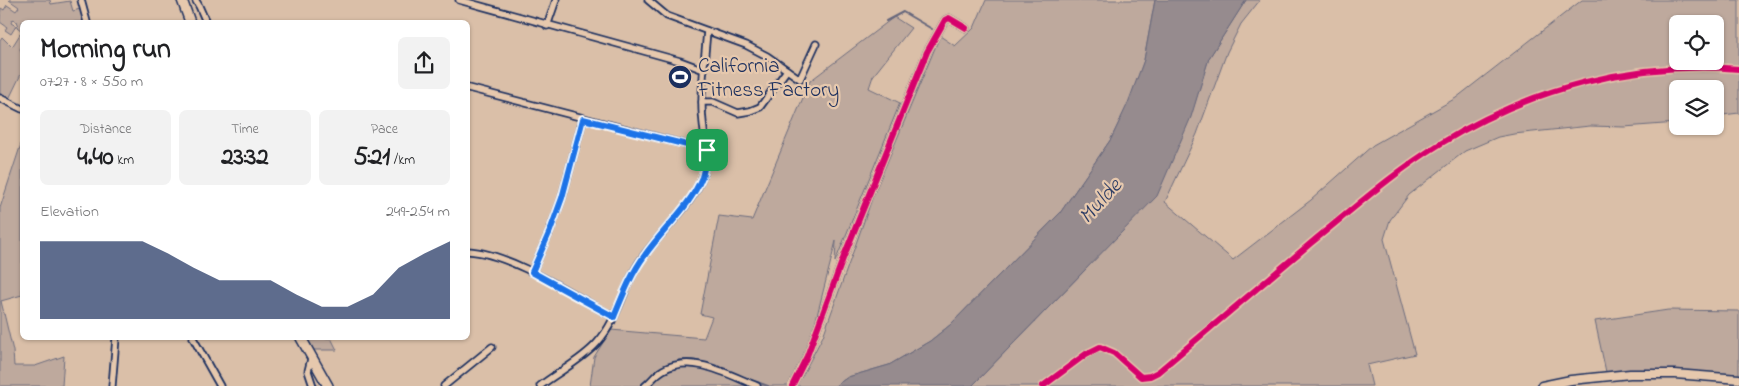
<!DOCTYPE html>
<html lang="en">
<head>
<meta charset="utf-8">
<style>
	:root { --surface:#fff; --page:#f2f2f2; --text:#202124; --muted:#757577; --accent:#1b2f5e }
	body { margin:0; font-family:"Indie Flower",sans-serif; background:var(--page); color:var(--text); height:100vh; display:flex; flex-direction:column; font-size:19px; white-space:nowrap }
	* { box-sizing:border-box; margin:0 }
	p { font-size:16px; color:var(--muted) }
	.icon { flex:none; width:28px; height:28px; fill:none; stroke:currentColor; stroke-width:2; stroke-linecap:round; stroke-linejoin:round }
	.map { position:relative; flex:1; overflow:hidden }
	.side { position:absolute; left:20px; top:20px; width:450px; height:320px; display:flex; flex-direction:column; background:var(--surface); border-radius:8px; box-shadow:0 1px 4px #0004 }
	.side>* { flex:none }
	.buttons { position:absolute; left:1669px; top:15px; display:grid; gap:10px }
	.buttons a { display:grid; place-items:center; width:55px; height:55px; border-radius:8px; background:var(--surface); box-shadow:0 1px 4px #0004; font-size:25px }
	.pin { position:absolute; display:grid; place-items:center; width:42px; height:42px; color:#fff; margin:-21px; border-radius:10px; box-shadow:0 2px 8px #0006 }
	.round { display:grid; place-items:center; flex:none; width:52px; height:52px; border-radius:8px; background:var(--page) }
	.summary { display:flex; align-items:center; justify-content:space-between; height:85px; padding:0 20px }
	h1 { font-size:28px; font-weight:800; line-height:38px }
	.figures { display:grid; grid-template-columns:repeat(3,1fr); gap:8px; height:85px; padding:5px 20px }
	.figures div { display:grid; align-content:center; border-radius:8px; background:var(--page); text-align:center }
	.figures b { font-size:25px; font-weight:800 }
	.figures small { font-size:14px; font-weight:400 }
	.figures p { font-size:14px }
	.chart { height:140px; padding:10px 20px }
	.chart p { display:flex; justify-content:space-between }
	.chart svg { width:100%; height:90px; margin-top:5px; fill:var(--accent); opacity:.7 }
	.map>svg:first-child { display:block }
</style>
</head>
<body>
<div class="map">
<svg width="1739" height="386" viewBox="0 0 1739 386">
	<rect width="100%" height="100%" fill="#dabfa8"/>
	<filter id="ink" filterUnits="userSpaceOnUse"><feTurbulence type="fractalNoise" baseFrequency=".02" numOctaves="2"/><feDisplacementMap in="SourceGraphic" scale="10" xChannelSelector="R" yChannelSelector="G"/><feConvolveMatrix kernelMatrix="1 2 1 2 8 2 1 2 1" color-interpolation-filters="sRGB"/></filter>
	<g filter="url(#ink)">
		<g fill="#bea99d" stroke="#6c6c7e" fill-rule="evenodd">
			<path d="M9,0H50L51,4L70,1L73,11L80,9L84,21L83,22H22V46L20,49L22,53V72L9,99L0,94V40L2,37L12,47L22,31L17,27L18,23L13,19L11,23L16,26L11,34L5,30L7,27L0,22L1,8L4,10L7,5L16,11L19,7Z"/>
			<path d="M986,0H1155L1144,60L1129,103L1111,139L1060,213L950,325L930,341L889,365L848,377L835,386H590L594,357L611,330L704,338L712,317L700,314L719,216L752,220L810,81L894,17L911,28L873,76L869,88L900,103L835,262L836,241L801,378L823,336L873,196L940,36L955,46L974,28Z"/>
			<path d="M1246,0H1260L1241,24L1227,52L1197,134L1165,202L1233,260L1311,200L1373,145L1456,98L1582,0H1739V113L1715,116V89H1678L1677,123L1624,127L1590,126L1514,134L1498,137L1465,151L1409,195L1390,220L1384,239L1415,354L1367,365L1372,386H972L1087,268L1190,118L1209,58ZM1678,24H1715V61H1678Z"/>
			<path d="M22,141V295L1,301L13,351L14,366H35L64,356L62,386H0V208Z"/>
			<path d="M1668,310L1739,311V376L1655,370L1606,372L1595,321Z"/>
			<path d="M305,338H331L337,350H312Z"/>
		</g>
		<path fill="#968b8e" stroke="#65667b" d="M1155,0H1246L1209,58L1191,117L1157,196L972,386H835L848,377L889,365L930,341L950,325L1060,213L1111,139L1128,103L1144,60Z"/>
		<g fill="none" stroke-linecap="round" stroke-linejoin="round">
			<g stroke="#65667b" stroke-width="2">
				<path d="M886,21L903,12L932,29"/>
				<path d="M679,360H692L701,362"/>
				<path d="M743,377L768,386"/>
			</g>
			<g stroke="#1b2f5e" stroke-width="9">
				<g id="minor">
					<path d="M81,0L87,22"/>
					<path d="M459,0L680,61L704,70"/>
					<path d="M648,0L667,16L746,45L767,56L800,79L816,44"/>
					<path d="M196,1L199,6L206,22"/>
					<path d="M547,26L556,0"/>
					<path d="M468,88L707,150"/>
					<path d="M0,98L22,109"/>
					<path d="M702,102H713L738,113L750,111L760,107L787,70"/>
					<path d="M468,251C510,253 575,296 614,317"/>
					<path d="M532,272L550,231L562,198L583,119"/>
					<path d="M193,338L220,386"/>
					<path d="M311,359L308,371L313,386"/>
					<path d="M112,386L116,338"/>
					<path d="M444,386L492,347"/>
					<path d="M540,386C558,372 582,360 597,343C618,320 623,288 639,263C657,234 693,207 703,174C710,149 701,127 702,102C702,79 705,55 707,31"/>
					<path d="M645,386C651,381 656,374 663,370C692,353 729,375 757,386"/>
					<path d="M792,386L807,356L844,256L927,52L945,20L949,18L966,28"/>
				</g>
			</g>
			<g stroke="#1b2f5e" stroke-width="11">
				<path id="secondary" d="M1542,386L1571,380L1630,374H1675L1739,379"/>
			</g>
			<g stroke="#1b2f5e" stroke-width="12">
				<g id="primary">
					<path d="M182,0L190,22"/>
					<path d="M301,338L328,386"/>
				</g>
			</g>
			<use href="#minor" stroke="#e6c8ad" stroke-width="5.5"/>
			<use href="#secondary" stroke="#e6c8ad" stroke-width="8"/>
			<use href="#primary" stroke="#e6c8ad" stroke-width="9"/>
			<g stroke="#e6c8ad" stroke-width="9">
				<g id="cycleway">
					<path d="M792,386L807,356L844,256L927,52L945,20L949,18L966,28"/>
					<path d="M1043,386L1086,354L1100,347L1114,353L1141,377L1150,376L1158,372C1209,329 1260,286 1311,243C1353,209 1394,172 1440,144C1531,88 1633,61 1739,69"/>
				</g>
			</g>
			<use href="#cycleway" stroke="#d6006c" stroke-width="6"/>
		</g>
	</g>
	<g fill="none" stroke-linecap="round" stroke-linejoin="round" filter="url(#ink)">
		<g stroke="#fff" stroke-width="10">
			<path id="route" d="M583,119L707,150C705,159 705,168 702,177C690,207 663,229 645,255C631,274 623,295 614,317L532,272L550,231L562,198Z"/>
		</g>
		<use href="#route" stroke="#1a73e8" stroke-width="6"/>
	</g>
	<defs>
		<g id="stadium-disc" transform="scale(1.25)"><circle r="9.5" fill="#1b2f5e" stroke="#e6c8ad"/><path d="M0-5a6.5 5 0 1 0 0 10a6.5 5 0 1 0 0-10ZM-3.5-1.8h7v3.6h-7Z" fill="#fff"/></g>
	</defs>
	<g fill-rule="evenodd">
		<use href="#stadium-disc" x="680" y="77"/>
	</g>
	<g text-anchor="middle" stroke-width="4.5" stroke-linejoin="round" paint-order="stroke">
		<g font-size="21" fill="#1b2f5e" stroke="#e6c8ad" text-anchor="start">
			<text x="698" y="72">California<tspan x="698" dy="24">Fitness Factory</tspan></text>
		</g>
		<g font-size="22" font-style="italic" fill="#2d3d65" stroke="#e6c8ad">
			<text transform="translate(1099 200) rotate(-48)" y="8">Mulde</text>
		</g>
	</g>
</svg>
<div class="buttons">
<a><svg class="icon" aria-label="locate" viewBox="0 0 24 24"><circle cx="12" cy="12" r="6"/><path d="M12 2v4M12 18v4M2 12h4M18 12h4"/></svg></a>
<a><svg class="icon" aria-label="layers" viewBox="0 0 24 24"><path d="M12 4l9 5-9 5-9-5zM3 14l9 5 9-5"/></svg></a>
</div>
<div class="pin" style="left:707px;top:150px;background:#1e9e55"><svg class="icon" aria-label="arrive" viewBox="0 0 24 24"><path d="M6 21V4h12l-3 4 3 4H6"/></svg></div>
<section class="side">
<div class="summary"><div><h1>Morning run</h1><p>07:27 · 8 × 550 m</p></div><a class="round"><svg class="icon" aria-label="share" viewBox="0 0 24 24"><path d="M12 15V3M7 8l5-5 5 5M5 13v7h14v-7"/></svg></a></div>
<div class="figures">
<div><p>Distance</p><b>4.40<small> km</small></b></div>
<div><p>Time</p><b>23:32</b></div>
<div><p>Pace</p><b>5:21<small> /km</small></b></div>
</div>
<div class="chart"><p><span>Elevation</span>249–254 m</p>
<svg viewBox="0 0 160 44" preserveAspectRatio="none"><path d="M0 44V6L10 6L20 6L30 6L40 6L50 12L60 19L70 25L80 25L90 25L100 32L110 38L120 38L130 32L140 19L150 12L160 6V44z"/></svg>
</div>
</section>
</div>
</body>
</html>
